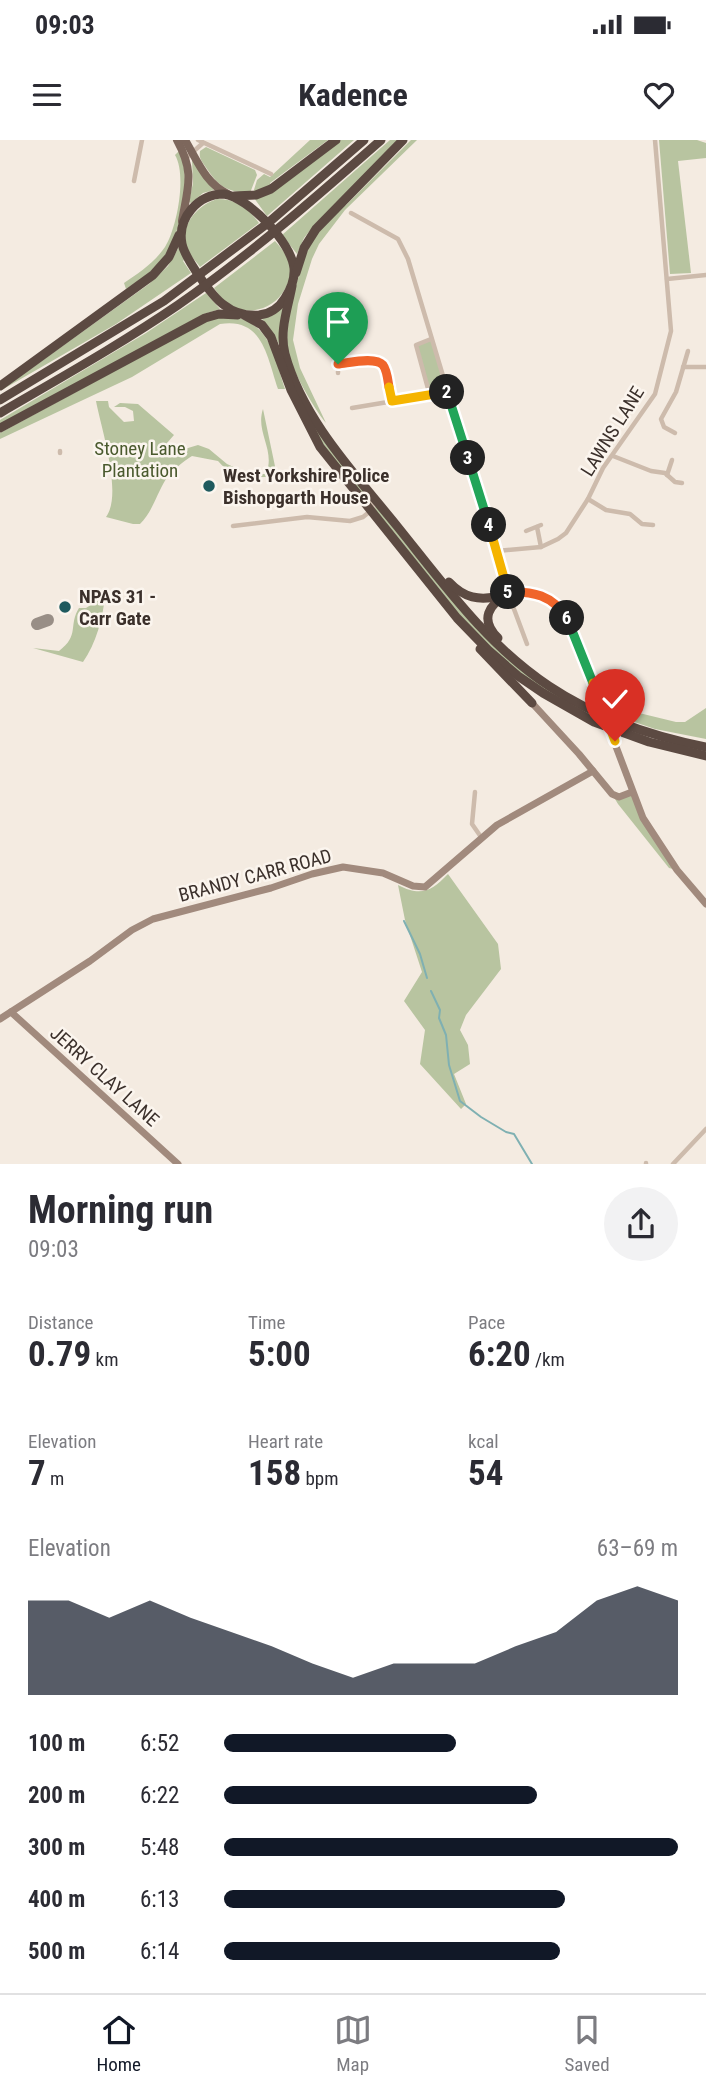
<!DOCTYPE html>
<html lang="en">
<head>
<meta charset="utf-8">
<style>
	:root { --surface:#fff; --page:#f2f2f3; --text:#2b2b33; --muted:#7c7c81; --line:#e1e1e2; --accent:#111827 }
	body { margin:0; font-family:"Roboto Condensed",sans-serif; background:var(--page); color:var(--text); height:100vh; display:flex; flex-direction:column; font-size:26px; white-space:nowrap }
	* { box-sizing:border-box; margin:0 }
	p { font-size:23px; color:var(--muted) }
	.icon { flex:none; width:38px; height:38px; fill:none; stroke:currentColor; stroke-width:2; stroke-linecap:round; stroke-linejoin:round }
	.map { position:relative; height:1024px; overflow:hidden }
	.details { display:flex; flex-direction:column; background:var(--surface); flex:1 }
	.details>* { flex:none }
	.pin { position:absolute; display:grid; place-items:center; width:60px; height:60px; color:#fff; margin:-72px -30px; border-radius:50% 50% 50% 0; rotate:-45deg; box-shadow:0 0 7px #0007 }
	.pin .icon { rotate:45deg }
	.km { position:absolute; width:35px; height:35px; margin:-18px; border-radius:50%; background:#222; color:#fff; font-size:19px; line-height:35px; text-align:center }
	.round { display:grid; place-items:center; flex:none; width:74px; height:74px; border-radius:37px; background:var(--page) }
	.overview { display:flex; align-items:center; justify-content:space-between; height:119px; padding:0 28px }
	h1 { font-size:38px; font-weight:700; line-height:52px }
	.figures { display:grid; grid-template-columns:repeat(3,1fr); gap:10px; height:119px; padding:7px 28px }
	.figures div { display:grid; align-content:center }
	.figures b { font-size:35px; font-weight:700 }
	.figures small { font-size:19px; font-weight:400 }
	.figures p { font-size:19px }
	.chart { height:196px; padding:14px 28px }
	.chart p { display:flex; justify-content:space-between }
	.chart svg { width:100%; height:126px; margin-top:7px; fill:var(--accent); opacity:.7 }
	ul { padding:0 28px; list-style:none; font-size:23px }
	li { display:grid; grid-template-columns:112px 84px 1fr; align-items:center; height:52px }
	li i { height:18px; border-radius:9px; background:var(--accent) }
	.status { display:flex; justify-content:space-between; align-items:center; height:49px; padding:0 35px; background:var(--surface); direction:ltr }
	.status svg { height:19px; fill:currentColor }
	header { display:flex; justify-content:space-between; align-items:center; height:91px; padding:0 28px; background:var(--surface); font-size:32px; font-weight:700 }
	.dock { display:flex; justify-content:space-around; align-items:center; height:98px; border-top:2px solid var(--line); background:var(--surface); font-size:19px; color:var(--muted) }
	.dock a { display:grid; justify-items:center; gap:4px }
	.dock .on { color:var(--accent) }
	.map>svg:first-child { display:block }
</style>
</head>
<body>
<div class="status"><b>09:03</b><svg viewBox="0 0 49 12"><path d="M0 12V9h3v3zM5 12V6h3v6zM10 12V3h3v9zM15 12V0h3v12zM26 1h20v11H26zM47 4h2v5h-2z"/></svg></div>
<header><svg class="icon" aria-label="menu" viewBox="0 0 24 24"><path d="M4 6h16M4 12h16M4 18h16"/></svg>Kadence<svg class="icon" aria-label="heart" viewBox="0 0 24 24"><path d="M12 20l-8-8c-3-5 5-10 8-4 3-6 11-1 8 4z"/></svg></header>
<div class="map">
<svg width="706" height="1024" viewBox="0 0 706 1024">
	<rect width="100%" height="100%" fill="#f4ebe1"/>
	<g fill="#b8c4a0">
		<path d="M310,0H328L270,43V46L253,53L257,40L264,34L270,37Z"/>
		<path d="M341,0H354L267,76L254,58L269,53Z"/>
		<path d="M390,0H399L315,84L304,98L297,114L282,95Z"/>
		<path d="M411,0H417L345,70L319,104L312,119L298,164L293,200L300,228L326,283C314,269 290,227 288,211C283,186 301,115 316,95C323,85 333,76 341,67L346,65Z"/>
		<path d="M659,0H697L706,3V18L678,21L691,133L670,134Z"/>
		<path d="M206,7L255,30L257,35L250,53C226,52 218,46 205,26C201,20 199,18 200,11Z"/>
		<path d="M179,11C193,38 181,98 161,121C151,133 138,141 126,149L124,143C139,133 155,122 165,107C177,88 187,35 175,15Z"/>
		<path d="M192,20L214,50L203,53L191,63L189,62L193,43Z"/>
		<path d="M217,59C236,59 248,68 259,83L200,127C197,122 192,118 189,113C176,90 195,66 217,59Z"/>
		<path d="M275,101C280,107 287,114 289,123C292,133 290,141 285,149C273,171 244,178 224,161C221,158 217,152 214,148Z"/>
		<path d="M179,107L184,120L183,121L191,133L116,184L0,251L149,144L168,126Z"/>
		<path d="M206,153L220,169L204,174L0,285V280L146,193Z"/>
		<path d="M284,167L282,210L338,318L370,361L367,362C345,336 321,309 307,278C292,246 287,205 262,179L271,176Z"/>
		<path d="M235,177C271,185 275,219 285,249H278C267,217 263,177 220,184L132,237L0,299V293L201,184L209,178Z"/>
		<path d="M431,199L448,252L430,256L416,205Z"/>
		<path d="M96,261H108L109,267L124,282L134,281L133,271L125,267H114L120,263L138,264L174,295L167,303L178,311L198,305L209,309L227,324L249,334H266C276,310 255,292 263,269L276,331L268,337C248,337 231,337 218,321L192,316C183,322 172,330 166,339C156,355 153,371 140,384H133L106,377C123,354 101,288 96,261Z"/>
		<path d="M376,364L478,489L598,578L599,581L529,541L500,517L449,464L374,372Z"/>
		<path d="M105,456C103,477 96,504 83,522L33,508L59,511C80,495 68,486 79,468H86Z"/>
		<path d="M605,551L635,572L676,582H685L706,568V599L655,589L611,574Z"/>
		<path d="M632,652L636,664L677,730L669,728L618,664L612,654Z"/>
		<path d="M448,734L498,804L501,829L466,875L460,890L468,905L470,924L454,934L466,964L461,969L420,924L425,890L404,861L422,832L405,780L398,745C421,757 432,751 448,734Z"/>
	</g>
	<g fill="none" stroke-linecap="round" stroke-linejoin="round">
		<g stroke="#7fb0b2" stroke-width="2">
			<path d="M404,781L420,814L427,838"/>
			<path d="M431,851L440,870L439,878L446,895L449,925L460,961L481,977L506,992L514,994L532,1024"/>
		</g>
		<path stroke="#988e86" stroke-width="12" d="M37,484L48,480"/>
		<g stroke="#cdbbac" stroke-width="4.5">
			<path d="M198,0L271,34"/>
			<path d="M186,18L203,3"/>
			<path d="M134,41L142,0"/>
			<path d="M351,73L398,99L408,119L508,453L527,504"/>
			<path d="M667,139L706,135"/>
			<path d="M683,227H706"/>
			<path d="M338,233V224C352,223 374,216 385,227L392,261"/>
			<path d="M430,256L416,205L431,199"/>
			<path d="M352,268L448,252"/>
			<path d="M675,293L664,287L661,279L676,252L688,211"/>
			<path d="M60,311V313"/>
			<path d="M613,316L651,331L665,333L675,342L682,343"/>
			<path d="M667,335L672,320"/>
			<path d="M588,359L606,370L630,374L642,384L653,385"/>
			<path d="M233,386L307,377L350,381L363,377L373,369L371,359"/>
			<path d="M537,387L541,407"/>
			<path d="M526,391L541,385"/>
			<path d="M497,411L541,407L558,399L566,393L588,359L603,328L655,254L671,191L655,0"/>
			<path d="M475,652L472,684L481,697"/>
			<path d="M646,1023V1024"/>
			<path d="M673,1024L706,989"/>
		</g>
		<g stroke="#a18a7d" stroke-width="7">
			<path d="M508,453C533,448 552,457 567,477L643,678L677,730L706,764"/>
			<path d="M532,563L579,614L612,654L619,657L632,652"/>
			<path d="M11,872L178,1024"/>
			<path d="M0,879L90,821L132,790L153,779L271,748L312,734L343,727L383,733L413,746L425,747L497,685L593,631"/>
		</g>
		<g stroke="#7d675c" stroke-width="8">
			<path d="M177,0C195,33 188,46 182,81"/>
			<path d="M185,0C197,20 205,43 228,54"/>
		</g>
		<g stroke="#5c4a42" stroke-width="9">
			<path d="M224,54C249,58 291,102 294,128C295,140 291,149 285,158C279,168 269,174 259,175C246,176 234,173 224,165C212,157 185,118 182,104C177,78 198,54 224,54Z"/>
			<path d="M234,56L256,55L271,49L336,0"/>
			<path d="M296,133L304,108L316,89L403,0"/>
			<path d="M292,146C288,168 279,191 285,214C303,280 355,334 397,386C443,443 487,505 549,546C597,578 650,596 706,607"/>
			<path d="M244,175L262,185L271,197L291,250L320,307L457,478L488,510L518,536L543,553L594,582L649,602L706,616"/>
			<path d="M0,246L153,135L169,117L179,95"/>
			<path d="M0,260L164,161L268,83L364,0"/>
			<path d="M0,273C60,238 121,204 178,165C250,115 315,58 381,0"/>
			<path d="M0,288L205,178L219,174L238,175"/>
			<path d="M449,442C464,458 479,461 500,456"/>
			<path d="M498,498C479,479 489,465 508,453"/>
			<path d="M480,509L532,563"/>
		</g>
	</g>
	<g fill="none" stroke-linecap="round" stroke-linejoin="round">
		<g stroke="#fff" stroke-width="14">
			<path id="split-1" d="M338,224C349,223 375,216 383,225C387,230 388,241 389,247"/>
		</g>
		<g stroke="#fff" stroke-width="14">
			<path id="split-2" d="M389,247L392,261L447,252"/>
		</g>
		<g stroke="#fff" stroke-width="14">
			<path id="split-3" d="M447,252L468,318"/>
		</g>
		<g stroke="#fff" stroke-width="14">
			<path id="split-4" d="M468,318L489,385"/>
		</g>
		<g stroke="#fff" stroke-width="14">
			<path id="split-5" d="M489,385L508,452"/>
		</g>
		<g stroke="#fff" stroke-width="14">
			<path id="split-6" d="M508,452C533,451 552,455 567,478"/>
		</g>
		<g stroke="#fff" stroke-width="14">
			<path id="split-7" d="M567,478L593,543"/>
		</g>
		<g stroke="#fff" stroke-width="14">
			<path id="split-8" d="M593,543L615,601"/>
		</g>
		<use href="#split-1" stroke="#f0652b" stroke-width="9"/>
		<use href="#split-2" stroke="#f5b400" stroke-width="9"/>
		<use href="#split-3" stroke="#22a559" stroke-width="9"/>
		<use href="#split-4" stroke="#22a559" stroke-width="9"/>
		<use href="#split-5" stroke="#f5b400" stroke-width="9"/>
		<use href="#split-6" stroke="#f0652b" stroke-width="9"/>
		<use href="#split-7" stroke="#22a559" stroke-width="9"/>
		<use href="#split-8" stroke="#f5b400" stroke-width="9"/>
	</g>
	<g fill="#1f5a5e" stroke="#fbf5ee" stroke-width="2.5">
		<circle cx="209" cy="346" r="7"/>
		<circle cx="65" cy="467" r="7"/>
	</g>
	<g text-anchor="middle" stroke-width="5" stroke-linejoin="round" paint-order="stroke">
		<g font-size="19" fill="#3b302b" stroke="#fbf5ee">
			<text transform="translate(612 291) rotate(-58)" y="7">LAWNS LANE</text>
			<text transform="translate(255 735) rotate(-15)" y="7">BRANDY CARR ROAD</text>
			<text transform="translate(105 936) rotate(42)" y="7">JERRY CLAY LANE</text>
		</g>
		<g font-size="19" fill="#4a5a2e" stroke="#fbf5ee">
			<text x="140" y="315">Stoney Lane<tspan x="140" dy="22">Plantation</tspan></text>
		</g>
		<g font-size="19" font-weight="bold" fill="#3b302b" stroke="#fbf5ee" text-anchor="start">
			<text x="223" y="342">West Yorkshire Police<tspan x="223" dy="22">Bishopgarth House</tspan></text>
			<text x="79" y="463">NPAS 31 -<tspan x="79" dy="22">Carr Gate</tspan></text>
		</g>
	</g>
</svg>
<div class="pin" style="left:338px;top:224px;background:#1e9e55"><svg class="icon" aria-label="arrive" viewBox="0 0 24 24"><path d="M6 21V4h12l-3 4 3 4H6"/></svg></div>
<div class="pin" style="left:615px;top:601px;background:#d93025"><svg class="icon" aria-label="check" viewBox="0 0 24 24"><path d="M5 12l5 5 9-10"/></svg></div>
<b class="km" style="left:447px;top:252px">2</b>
<b class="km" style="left:468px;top:318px">3</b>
<b class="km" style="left:489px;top:385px">4</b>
<b class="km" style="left:508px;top:452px">5</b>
<b class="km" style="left:567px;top:478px">6</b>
</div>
<section class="details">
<div class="overview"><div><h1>Morning run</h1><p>09:03</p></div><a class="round"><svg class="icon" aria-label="share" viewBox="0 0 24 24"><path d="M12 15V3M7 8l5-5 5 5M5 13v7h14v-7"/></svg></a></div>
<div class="figures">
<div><p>Distance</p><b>0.79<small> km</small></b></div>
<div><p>Time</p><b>5:00</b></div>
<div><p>Pace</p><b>6:20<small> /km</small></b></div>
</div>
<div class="figures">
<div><p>Elevation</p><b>7<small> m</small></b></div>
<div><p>Heart rate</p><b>158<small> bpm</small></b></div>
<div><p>kcal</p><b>54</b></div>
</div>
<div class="chart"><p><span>Elevation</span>63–69 m</p>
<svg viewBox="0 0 160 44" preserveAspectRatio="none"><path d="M0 44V11L10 11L20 17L30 11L40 17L50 22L60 27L70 33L80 38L90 33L100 33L110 33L120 27L130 22L140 11L150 6L160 11V44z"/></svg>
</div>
<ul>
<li><b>100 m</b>6:52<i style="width:51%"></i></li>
<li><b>200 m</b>6:22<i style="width:69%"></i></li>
<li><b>300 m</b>5:48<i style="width:100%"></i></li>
<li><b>400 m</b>6:13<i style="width:75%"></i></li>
<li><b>500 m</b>6:14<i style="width:74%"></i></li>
</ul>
</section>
<nav class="dock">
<a class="on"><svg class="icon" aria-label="home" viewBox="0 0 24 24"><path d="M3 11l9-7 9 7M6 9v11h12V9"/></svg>Home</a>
<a><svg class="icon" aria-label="map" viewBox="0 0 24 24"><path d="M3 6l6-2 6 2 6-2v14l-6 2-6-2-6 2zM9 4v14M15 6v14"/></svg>Map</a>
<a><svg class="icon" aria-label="saved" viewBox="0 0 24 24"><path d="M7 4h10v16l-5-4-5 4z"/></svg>Saved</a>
</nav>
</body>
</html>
